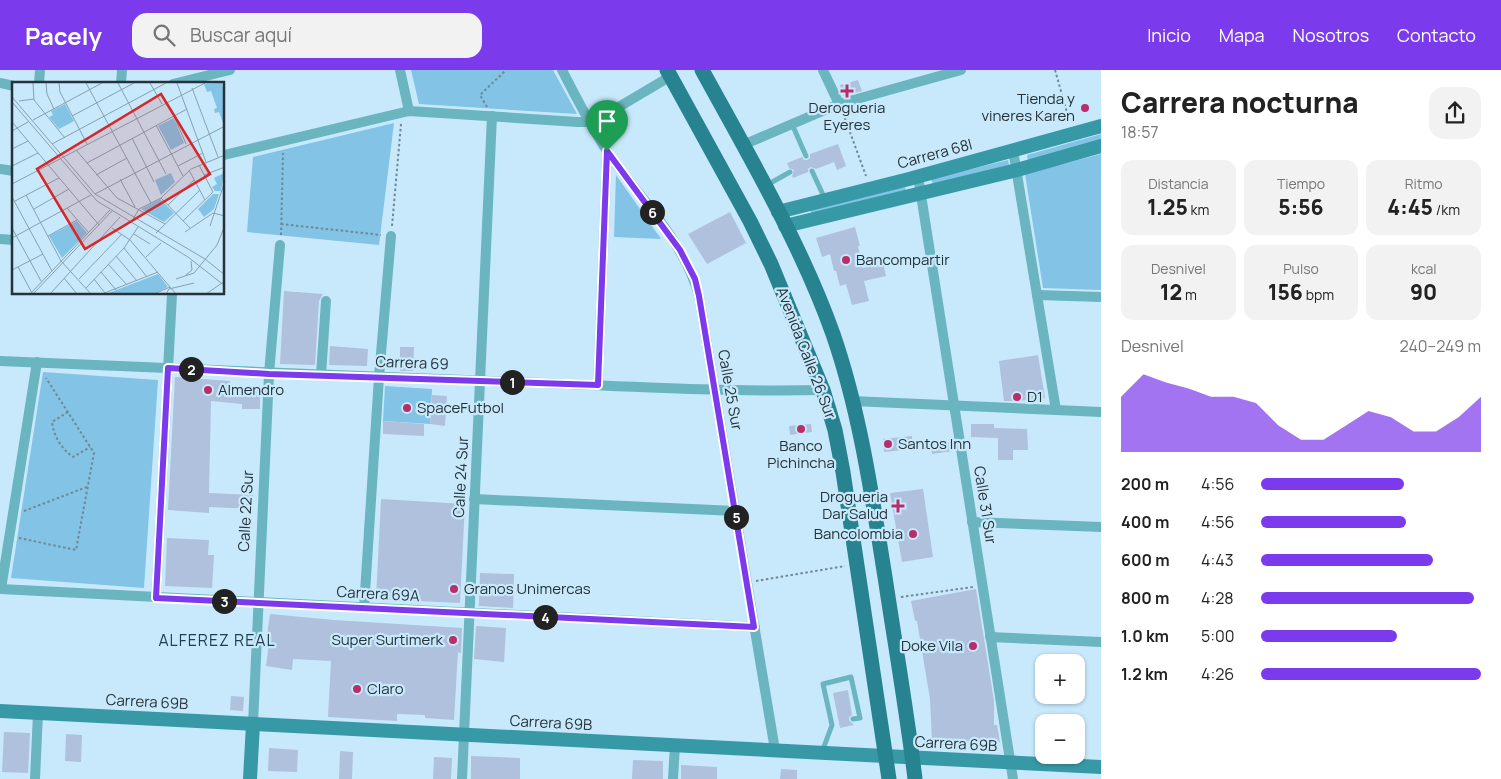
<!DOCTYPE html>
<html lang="es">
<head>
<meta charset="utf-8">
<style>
	:root { --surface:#fff; --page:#f2f2f2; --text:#222; --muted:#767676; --accent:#7c3aed }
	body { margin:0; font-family:Manrope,sans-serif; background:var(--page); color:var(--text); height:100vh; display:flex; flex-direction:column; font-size:19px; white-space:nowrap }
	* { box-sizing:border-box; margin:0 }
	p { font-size:16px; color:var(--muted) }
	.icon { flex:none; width:28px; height:28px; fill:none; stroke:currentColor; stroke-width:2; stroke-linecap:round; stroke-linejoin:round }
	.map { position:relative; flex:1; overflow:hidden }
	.drawer { display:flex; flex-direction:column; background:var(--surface); width:400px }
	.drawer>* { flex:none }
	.fabs { position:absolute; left:1035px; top:584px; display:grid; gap:10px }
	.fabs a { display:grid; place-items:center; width:50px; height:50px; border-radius:10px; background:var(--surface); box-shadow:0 1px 4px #0004; font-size:25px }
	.pin { position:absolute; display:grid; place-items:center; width:42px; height:42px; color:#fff; margin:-51px -21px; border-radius:50% 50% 50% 0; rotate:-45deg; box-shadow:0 0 5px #0007 }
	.pin .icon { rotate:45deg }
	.km { position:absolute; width:25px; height:25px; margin:-12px; border-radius:50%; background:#222; color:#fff; font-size:14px; line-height:25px; text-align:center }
	.round { display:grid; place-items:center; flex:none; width:52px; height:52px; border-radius:15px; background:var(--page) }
	.overview { display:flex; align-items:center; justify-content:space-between; height:85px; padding:0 20px }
	h1 { font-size:28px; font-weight:800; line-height:38px }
	.stats { display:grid; grid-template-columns:repeat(3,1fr); gap:8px; height:85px; padding:5px 20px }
	.stats div { display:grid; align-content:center; border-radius:12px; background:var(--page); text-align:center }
	.stats b { font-size:21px; font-weight:800 }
	.stats small { font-size:14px; font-weight:400 }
	.stats p { font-size:14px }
	.chart { height:140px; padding:10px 20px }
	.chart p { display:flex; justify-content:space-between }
	.chart svg { width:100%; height:90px; margin-top:5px; fill:var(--accent); opacity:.7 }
	ul { padding:0 20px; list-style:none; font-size:16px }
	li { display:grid; grid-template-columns:80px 60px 1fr; align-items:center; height:38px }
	li i { height:12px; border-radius:6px; background:var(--accent) }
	header { display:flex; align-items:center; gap:30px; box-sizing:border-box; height:70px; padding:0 25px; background:var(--accent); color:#fff }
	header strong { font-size:24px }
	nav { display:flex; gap:28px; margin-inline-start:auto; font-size:18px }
	.search { width:350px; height:45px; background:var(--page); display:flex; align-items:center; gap:12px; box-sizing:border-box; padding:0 18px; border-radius:15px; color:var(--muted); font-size:19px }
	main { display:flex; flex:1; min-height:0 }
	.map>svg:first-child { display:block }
</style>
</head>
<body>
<header>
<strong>Pacely</strong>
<div class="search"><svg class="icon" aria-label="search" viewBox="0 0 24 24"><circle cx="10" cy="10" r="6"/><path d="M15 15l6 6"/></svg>Buscar aquí</div>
<nav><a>Inicio</a><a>Mapa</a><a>Nosotros</a><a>Contacto</a></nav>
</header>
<main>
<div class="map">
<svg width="1101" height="709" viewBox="0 0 1101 709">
	<rect width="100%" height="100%" fill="#c8e9fc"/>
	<g fill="#82c3e6">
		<path d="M411,0H553L577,44L419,34Z"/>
		<path d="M394,53L379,175L247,162L253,87Z"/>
		<path d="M1101,64V71L1028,91L1027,85Z"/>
		<path d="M1101,84V220L1043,218L1025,104Z"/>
		<path d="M1008,90L1009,95L933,115L931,109Z"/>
		<path d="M616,105L661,169L614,167Z"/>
		<path d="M905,117L906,123L812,145L810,140Z"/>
		<path d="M43,302L158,310L144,518L11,508Z"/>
		<path d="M385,316L432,319L430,354L383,351Z"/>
	</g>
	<g fill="#afc1dc">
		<path d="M858,10L862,21L843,26L840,15Z"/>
		<path d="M838,74L846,96L837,100L834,92L816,99L811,97L808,99V102L793,108L792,106L794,100L789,98L787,93L802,87L804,90H807L810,88V84Z"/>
		<path d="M730,142L746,173L707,194L688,164Z"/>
		<path d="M855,157L860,176H858L863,198L883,193L886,206L864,211L869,231L852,235L846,214L840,216L836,201H834L830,184L822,187L816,168Z"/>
		<path d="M284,221L323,224L319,231L315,295L280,294Z"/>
		<path d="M330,276L368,279L367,296L329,295Z"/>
		<path d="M400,277H414L413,301H400Z"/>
		<path d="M1038,285L1045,328L1018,331H1004L999,291Z"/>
		<path d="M175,307L230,311L229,317H260V339H242V334L211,331L209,423L253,425V439L209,437V443L168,440Z"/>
		<path d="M432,325L447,326L445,356L430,354Z"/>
		<path d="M383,351L424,354V366L383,364Z"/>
		<path d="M811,354L812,362L790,365L789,356Z"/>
		<path d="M971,354H994V358L1027,359L1028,380H1013V390H998V368L971,367Z"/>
		<path d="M912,366L913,379L884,382L883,369Z"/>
		<path d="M951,372L953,381L932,384L931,375Z"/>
		<path d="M923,419L933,487L902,492L890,423Z"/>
		<path d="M381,429L465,434L460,533L376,529Z"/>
		<path d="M167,468L209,470L208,485H214L212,518L165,516Z"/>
		<path d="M480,503L514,504L513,538L479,536Z"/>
		<path d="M976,519L994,631V655H997L1000,672L973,671L932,672L930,629L917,551H915L911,531Z"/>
		<path d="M270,544L334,550L462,558L461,583L458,582L454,650L425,648V645L397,644V651L328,647L331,591L293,589L292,600L266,596L270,565H267Z"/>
		<path d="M476,556L506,558L504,592L474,589Z"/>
		<path d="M848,620L852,645L849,647V650L854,655L840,658L833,623Z"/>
		<path d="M231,626L244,627L243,641L230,640Z"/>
		<path d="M4,662L30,663L28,703L2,702Z"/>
		<path d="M66,664L82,665L81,692L65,691Z"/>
		<path d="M269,678L298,680L297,702L268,701Z"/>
		<path d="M340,681L353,682L352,709H339Z"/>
		<path d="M471,686L520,688V709H471Z"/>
		<path d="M434,687L452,688L451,709H433Z"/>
		<path d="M633,690L663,691V709H632Z"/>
		<path d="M681,695L717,697V709H681Z"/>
		<path d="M781,699L797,700V709H780Z"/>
	</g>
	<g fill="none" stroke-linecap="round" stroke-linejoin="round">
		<g stroke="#718894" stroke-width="2" stroke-dasharray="2.5 2.5" stroke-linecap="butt">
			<path d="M1055,0L1070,53"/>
			<path d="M487,37L480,25L506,0"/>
			<path d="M843,43L866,106"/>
			<path d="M281,154L381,165"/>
			<path d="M392,156L401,54"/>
			<path d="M281,165L283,83"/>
			<path d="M68,342L52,352C54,367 61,378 73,387L90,377"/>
			<path d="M24,441L87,417"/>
			<path d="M19,468L76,480L94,383L46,308"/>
			<path d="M756,511L845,496"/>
			<path d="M901,527L973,517"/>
		</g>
		<g stroke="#6bb5c0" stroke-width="5">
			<path d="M792,54L806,86"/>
			<path d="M812,101L825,129"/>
			<path d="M767,115L790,102"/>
			<path d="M822,682L832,655L823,614L851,607L860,648L853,649"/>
		</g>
		<g stroke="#6bb5c0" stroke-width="10">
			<path d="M400,0L409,41"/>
			<path d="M562,0C576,27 590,55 607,81C639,128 684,170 699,226L775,680"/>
			<path d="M823,0L839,34"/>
			<path d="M0,13L14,16"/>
			<path d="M39,14L40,0"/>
			<path d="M121,14L122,0"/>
			<path d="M173,14L230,0"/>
			<path d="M743,75L839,34L961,0"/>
			<path d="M1013,80L1056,340"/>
			<path d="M224,85L409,41L578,52H590L600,48L671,6"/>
			<path d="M0,99L14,101"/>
			<path d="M918,106L1013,709"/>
			<path d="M0,169L14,170"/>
			<path d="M1037,225L1101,227"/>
			<path d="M0,291C181,298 361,307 542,313C636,317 729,322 823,320"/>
			<path d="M321,305L326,231"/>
			<path d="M598,315L607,81"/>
			<path d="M852,331L1101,342"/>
			<path d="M474,429L735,441"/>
			<path d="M972,452L1101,457"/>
			<path d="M0,519L755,557"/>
			<path d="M1,519L37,292"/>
			<path d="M156,527L172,224"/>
			<path d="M364,538L379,307L391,166"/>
			<path d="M990,567L1101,572"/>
			<path d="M253,654L269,304L280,175"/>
			<path d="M35,709L38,643"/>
			<path d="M462,709L492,46"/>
			<path d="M673,709L675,675"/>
		</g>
		<g stroke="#3799a6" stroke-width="14">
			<path d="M778,142L909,109L1101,56"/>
			<path d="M785,156L1017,100L1101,76"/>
			<path d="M0,641L1101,697"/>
			<path d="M250,709L253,654"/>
		</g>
		<g stroke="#26838f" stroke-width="15">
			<path d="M667,0L750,151L771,194L823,320L835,360L843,402L889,709"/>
			<path d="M702,0C748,84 801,174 833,264C860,342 872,426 885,507C895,574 907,642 915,709"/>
		</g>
	</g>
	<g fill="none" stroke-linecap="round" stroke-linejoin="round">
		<g stroke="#fff" stroke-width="10">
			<path id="route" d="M607,81L680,180L695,209L699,226L754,557L156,528L168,298L269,304L598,315Z"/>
		</g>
		<use href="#route" stroke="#7c3aed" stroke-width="6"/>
	</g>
	<g fill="#b92e69" stroke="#c8e9fc" stroke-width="2">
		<path d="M844.5 13.5h5v5h5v5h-5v5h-5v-5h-5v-5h5z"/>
		<circle cx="1085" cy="38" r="5"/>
		<circle cx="846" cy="190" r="5"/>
		<circle cx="208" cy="320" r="5"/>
		<circle cx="1017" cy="327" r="5"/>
		<circle cx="407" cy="338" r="5"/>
		<circle cx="801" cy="359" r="5"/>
		<circle cx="888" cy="374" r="5"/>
		<path d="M895.5 428.5h5v5h5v5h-5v5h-5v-5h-5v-5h5z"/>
		<circle cx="913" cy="464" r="5"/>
		<circle cx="454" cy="519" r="5"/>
		<circle cx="453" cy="570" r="5"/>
		<circle cx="973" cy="576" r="5"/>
		<circle cx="357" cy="619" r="5"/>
	</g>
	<g text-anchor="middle" stroke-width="4.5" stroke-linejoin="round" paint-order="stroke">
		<g font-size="15" fill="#253239" stroke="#c8e9fc" text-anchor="start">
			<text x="1075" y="34" text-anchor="end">Tienda y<tspan x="1075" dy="17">vineres Karen</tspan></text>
			<text x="847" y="43" text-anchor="middle">Derogueria<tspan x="847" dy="17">Eyeres</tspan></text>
			<text x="856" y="195">Bancompartir</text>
			<text x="218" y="325">Almendro</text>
			<text x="1027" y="332">D1</text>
			<text x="417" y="343">SpaceFutbol</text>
			<text x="898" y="379">Santos Inn</text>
			<text x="801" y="381" text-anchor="middle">Banco<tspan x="801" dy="17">Pichincha</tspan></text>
			<text x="888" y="432" text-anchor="end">Drogueria<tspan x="888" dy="17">Dar Salud</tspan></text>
			<text x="903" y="469" text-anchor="end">Bancolombia</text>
			<text x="464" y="524">Granos Unimercas</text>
			<text x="443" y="575" text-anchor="end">Super Surtimerk</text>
			<text x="963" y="581" text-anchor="end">Doke Vila</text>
			<text x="367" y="624">Claro</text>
		</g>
		<g font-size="15" fill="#253239" stroke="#c8e9fc">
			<text transform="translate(935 84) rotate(-15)" y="5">Carrera 68I</text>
			<text transform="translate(806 283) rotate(69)" y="5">Avenida Calle 26 Sur</text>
			<text transform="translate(412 293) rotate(2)" y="5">Carrera 69</text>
			<text transform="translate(730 320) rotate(80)" y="5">Calle 25 Sur</text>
			<text transform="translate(461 407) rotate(-87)" y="5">Calle 24 Sur</text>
			<text transform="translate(985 435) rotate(81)" y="5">Calle 31 Sur</text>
			<text transform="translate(246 441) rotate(-87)" y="5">Calle 22 Sur</text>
			<text transform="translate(378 524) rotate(3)" y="5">Carrera 69A</text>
			<text transform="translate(147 632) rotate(3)" y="5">Carrera 69B</text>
			<text transform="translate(551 653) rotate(3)" y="5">Carrera 69B</text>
			<text transform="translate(956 674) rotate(3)" y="5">Carrera 69B</text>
		</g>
		<g font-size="16" letter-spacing="1" fill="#213e4d" stroke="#c8e9fc">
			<text x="217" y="576">ALFEREZ REAL</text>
		</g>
	</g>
	<g transform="translate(12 12)">
		<rect width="212" height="212" fill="#c8e9fc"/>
		<path d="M210,1L212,11L211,41L207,30L203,31L202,27L205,26L199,9L195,10L192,2ZM53,22L62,39L47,47L37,35L41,33L39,29ZM162,36L172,61L159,68L146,44ZM159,91L163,100L149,113L143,98ZM212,91L209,109H203L200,105L205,102L202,96ZM201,112H207L202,127L192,135L186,127ZM148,117L162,131L152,140L129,127ZM65,139L75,151L50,176L37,154ZM146,192L156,205L141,212H94Z" fill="#82c3e6"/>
		<path fill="none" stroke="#87a0ae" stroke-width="1" d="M21,1L22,18L53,56M34,1L35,12L42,27M47,1L48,10L75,62M74,1L139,121M106,1L154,92M138,1L150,22M165,1L194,80M180,6L206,75M0,15L83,112L193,177L213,193M7,19L22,17M0,20L85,119L176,175L213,204M60,34L122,1M162,34L174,62M21,38L90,1M0,40L87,143M144,43L171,94M0,49L16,40M120,56L142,100M40,62L154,1M0,67L16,59M64,68L105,116L153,142M75,81L175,27M187,83L201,110M0,84L26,71M166,84L191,71M177,88L193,118M84,93L115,76M192,93L213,85M108,97L123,125M0,102L193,1M83,112L213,44M14,113L49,179L79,212M0,115L40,189M149,116L178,146M3,119L47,96M156,123L182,98M55,126L77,151M22,127L57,107M121,137L127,127L149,116L179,87L213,73M171,139L201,110M198,144L213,99M0,146L29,199M100,146L118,158L164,212M173,150L201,131L213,134M144,151L188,108M122,152L138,162M36,154L65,138M0,156L79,113M112,166L135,195M104,174L125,199M134,175L149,161M96,182L115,203M6,185L20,211M0,188L31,172M89,190L104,208M174,193L180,188L179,179M52,196L65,212M67,197L110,152M82,197L93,211M164,197L182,191L205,163L213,143M74,206L112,166L126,145M18,212L98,128M21,212L100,129M38,212L108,135M90,212L146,190M142,212L158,205M154,212L157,207L182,201M194,212L213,199"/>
		<path fill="#d62828" fill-opacity="0.15" stroke="#d62828" stroke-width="2.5" d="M149,12L198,92L73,167L25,87Z"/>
		<rect width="212" height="212" fill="none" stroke="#253239" stroke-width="2.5"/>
	</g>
</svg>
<div class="fabs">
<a>+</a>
<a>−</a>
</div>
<div class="pin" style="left:607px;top:81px;background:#1e9e55"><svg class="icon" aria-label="arrive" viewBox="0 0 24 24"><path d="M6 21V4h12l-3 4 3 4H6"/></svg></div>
<b class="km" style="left:512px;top:312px">1</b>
<b class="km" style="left:191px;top:299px">2</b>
<b class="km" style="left:224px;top:531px">3</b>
<b class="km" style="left:545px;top:547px">4</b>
<b class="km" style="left:736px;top:447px">5</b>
<b class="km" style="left:652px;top:142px">6</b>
</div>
<section class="drawer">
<div class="overview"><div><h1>Carrera nocturna</h1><p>18:57</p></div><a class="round"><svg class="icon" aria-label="share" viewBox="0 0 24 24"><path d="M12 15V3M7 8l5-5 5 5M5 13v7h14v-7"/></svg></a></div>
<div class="stats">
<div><p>Distancia</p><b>1.25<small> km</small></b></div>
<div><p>Tiempo</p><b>5:56</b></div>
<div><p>Ritmo</p><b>4:45<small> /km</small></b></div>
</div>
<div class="stats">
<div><p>Desnivel</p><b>12<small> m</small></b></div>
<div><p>Pulso</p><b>156<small> bpm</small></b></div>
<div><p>kcal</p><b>90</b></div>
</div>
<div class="chart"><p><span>Desnivel</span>240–249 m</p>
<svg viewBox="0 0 160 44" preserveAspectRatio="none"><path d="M0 44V17L10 6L20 10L30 13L40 17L50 17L60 20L70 31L80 38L90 38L100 31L110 24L120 27L130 34L140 34L150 27L160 17V44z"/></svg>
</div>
<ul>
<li><b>200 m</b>4:56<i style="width:65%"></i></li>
<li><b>400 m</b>4:56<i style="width:66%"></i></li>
<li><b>600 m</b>4:43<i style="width:78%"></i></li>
<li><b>800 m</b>4:28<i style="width:97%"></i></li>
<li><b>1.0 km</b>5:00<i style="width:62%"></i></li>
<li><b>1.2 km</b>4:26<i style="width:100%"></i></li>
</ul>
</section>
</main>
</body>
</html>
